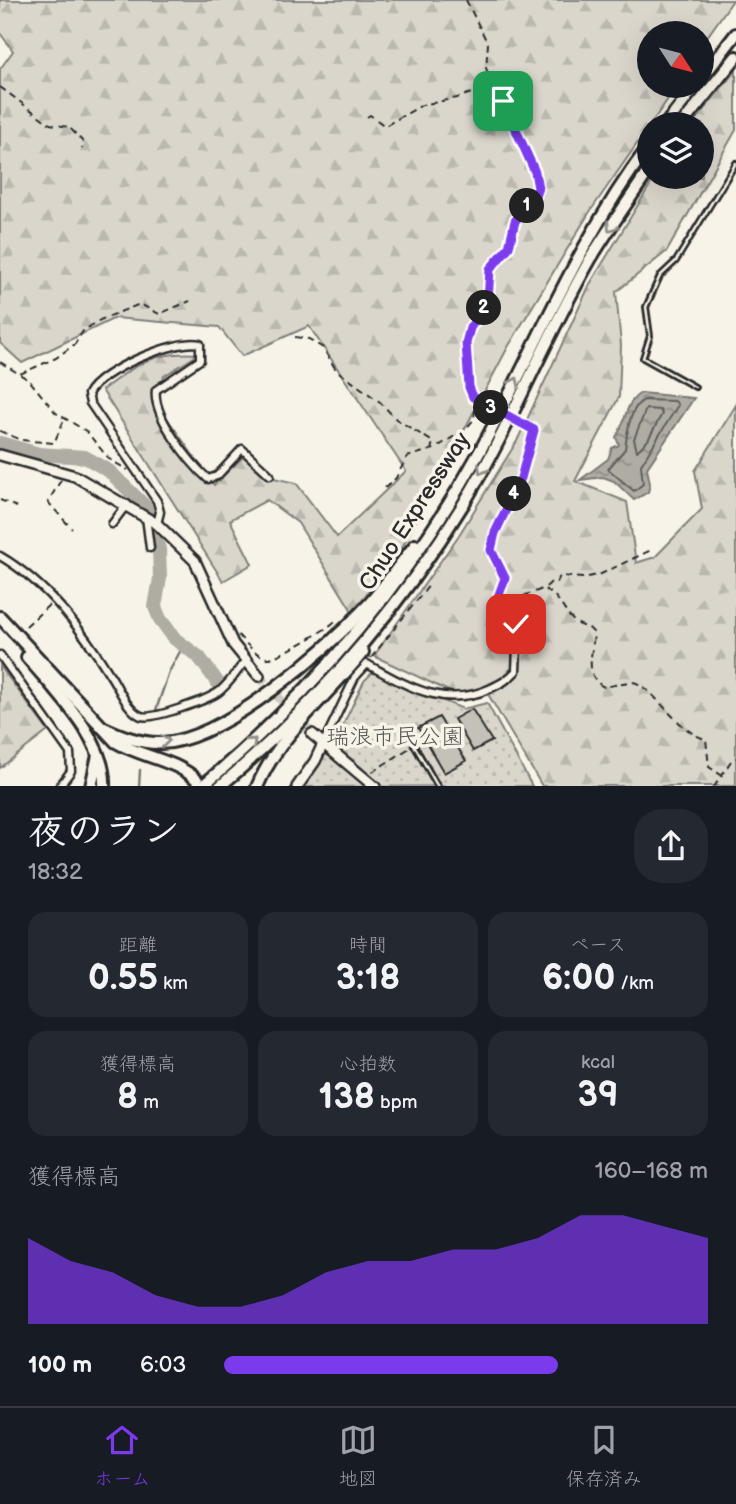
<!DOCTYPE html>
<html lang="ja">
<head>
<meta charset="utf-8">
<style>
	:root { --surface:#171b24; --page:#242831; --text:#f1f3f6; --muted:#9ea1a6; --line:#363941; --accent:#7c3aed }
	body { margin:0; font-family:"Balsamiq Sans","Klee One",sans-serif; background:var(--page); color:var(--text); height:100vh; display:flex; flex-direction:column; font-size:26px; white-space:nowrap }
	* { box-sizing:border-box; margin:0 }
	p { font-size:23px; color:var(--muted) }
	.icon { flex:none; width:38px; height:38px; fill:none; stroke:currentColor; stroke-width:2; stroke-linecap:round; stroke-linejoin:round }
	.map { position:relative; height:786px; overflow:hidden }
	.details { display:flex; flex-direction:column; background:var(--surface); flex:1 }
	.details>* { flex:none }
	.needle { width:46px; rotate:126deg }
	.controls { position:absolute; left:637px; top:21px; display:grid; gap:14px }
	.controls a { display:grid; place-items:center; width:77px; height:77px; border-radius:50%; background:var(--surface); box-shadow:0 7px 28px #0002; font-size:35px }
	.pin { position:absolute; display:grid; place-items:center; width:60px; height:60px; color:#fff; margin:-30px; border-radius:14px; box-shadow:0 4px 10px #0006 }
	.km { position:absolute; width:35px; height:35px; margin:-18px; border-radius:50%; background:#222; color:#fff; font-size:19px; line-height:35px; text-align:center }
	.round { display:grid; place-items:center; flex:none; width:74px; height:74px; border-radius:28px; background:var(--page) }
	.overview { display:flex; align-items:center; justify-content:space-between; height:119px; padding:0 28px }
	h1 { font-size:38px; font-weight:700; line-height:52px }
	.stats { display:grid; grid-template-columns:repeat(3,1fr); gap:10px; height:119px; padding:7px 28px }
	.stats div { display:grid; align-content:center; border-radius:18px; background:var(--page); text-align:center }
	.stats b { font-size:35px; font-weight:700 }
	.stats small { font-size:19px; font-weight:400 }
	.stats p { font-size:19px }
	.chart { height:196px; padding:14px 28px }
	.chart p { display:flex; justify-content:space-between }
	.chart svg { width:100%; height:126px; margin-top:7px; fill:var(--accent); opacity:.7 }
	ul { padding:0 28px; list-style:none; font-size:23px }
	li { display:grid; grid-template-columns:112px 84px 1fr; align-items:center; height:52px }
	li i { height:18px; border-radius:9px; background:var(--accent) }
	.dock { display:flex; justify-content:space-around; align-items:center; height:98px; border-top:2px solid var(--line); background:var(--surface); font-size:19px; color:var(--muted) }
	.dock a { display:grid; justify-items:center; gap:4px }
	.dock .active { color:var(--accent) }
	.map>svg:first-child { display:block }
</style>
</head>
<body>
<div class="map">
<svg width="736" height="787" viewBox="0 0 736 787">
	<defs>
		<pattern id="green-dots" width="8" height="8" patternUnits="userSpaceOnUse" patternTransform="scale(1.75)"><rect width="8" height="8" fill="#dad6cc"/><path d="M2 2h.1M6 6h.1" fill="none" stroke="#bbb8af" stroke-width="1.8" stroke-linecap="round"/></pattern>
		<pattern id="forest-firs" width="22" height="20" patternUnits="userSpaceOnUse" patternTransform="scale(1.75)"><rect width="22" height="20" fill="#dad6cc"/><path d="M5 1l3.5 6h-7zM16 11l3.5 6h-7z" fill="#bbb8af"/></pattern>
		<pattern id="water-ripples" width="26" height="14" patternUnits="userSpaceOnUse" patternTransform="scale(1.75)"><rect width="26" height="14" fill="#afaca4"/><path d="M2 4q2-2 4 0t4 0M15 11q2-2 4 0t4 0" fill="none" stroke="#8f8c86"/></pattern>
	</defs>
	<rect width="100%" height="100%" fill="#f7f3e8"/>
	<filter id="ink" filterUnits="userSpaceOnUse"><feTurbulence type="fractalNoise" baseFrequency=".0143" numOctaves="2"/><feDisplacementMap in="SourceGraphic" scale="14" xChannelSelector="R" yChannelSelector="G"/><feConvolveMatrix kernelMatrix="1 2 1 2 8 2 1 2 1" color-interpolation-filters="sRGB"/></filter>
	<g filter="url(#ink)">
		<path fill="url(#green-dots)" stroke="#82807c" stroke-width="2" d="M373,672L463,709L487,703L532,786L301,787L334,744L364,681Z"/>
		<g fill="url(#forest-firs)" stroke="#82807c" stroke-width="2">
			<path d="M0,0H733L702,44V33H649V86H677L589,213L508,347L395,561L352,611L298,523L267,500L230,520L252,564L223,581L102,390C136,365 154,350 199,354L164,376L155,401L214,485L249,451L274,478L296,483L337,537L406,471L309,326L242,356L219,327L115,318L22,363L0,343V69L13,51L0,33Z"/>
			<path d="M736,70V130L667,251L616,292L621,345L619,397L575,481L627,502L636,563L655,557L702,509L695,471L736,405V786H542L485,689L459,696L374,656L459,535L517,441L590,284L655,177H702V124H693Z"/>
			<path d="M0,666L48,731L0,768Z"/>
		</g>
		<path fill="url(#water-ripples)" stroke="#7a7874" stroke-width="2" d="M641,393L694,398L647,468L650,484L648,492L634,500L614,481L603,477L580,480L608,459L612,448L619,445L616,437C627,421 624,403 641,393Z"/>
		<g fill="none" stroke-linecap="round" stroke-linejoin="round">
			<g stroke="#605f5b" stroke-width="2">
				<path d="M644,400L675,401L678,405L641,465L643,484L634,491L608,469L625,449C627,435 629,407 644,400Z"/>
				<path d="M646,409L660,410L662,414L648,440L637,451L634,439Z"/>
			</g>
			<g stroke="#7a7874" stroke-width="2.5">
				<path d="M156,710L169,672L183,646"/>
				<path d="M139,787L140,770"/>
			</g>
			<path stroke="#afaca4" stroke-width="14" d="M0,443L39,454L85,457L109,471L145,506L159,549L160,578L155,607L160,619L175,639L199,657L218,683"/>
		</g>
		<g fill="#c4c1b9" stroke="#2b2b2b" stroke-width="2">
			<path d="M472,709L492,741L473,751L454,719Z"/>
			<path d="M439,717L466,761L444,773L418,728Z"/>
		</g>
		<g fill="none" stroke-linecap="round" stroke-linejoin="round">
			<path stroke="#cecbc2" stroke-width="9" stroke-dasharray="9 4.5" stroke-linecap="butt" d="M259,676L312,734"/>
			<g stroke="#2b2b2b" stroke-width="8">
				<g id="lane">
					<path d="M695,387L643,358L650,336L646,307L660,276L676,261L736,163"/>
					<path d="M414,745L438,787"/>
				</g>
			</g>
			<g stroke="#2b2b2b" stroke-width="11">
				<g id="street">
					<path d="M146,517L150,548"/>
					<path d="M112,524L127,504"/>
					<path d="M157,524L160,512L157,501L90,403L88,394C99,371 176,338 200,344V360L156,390C152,415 189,462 208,479L217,476L242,449L270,475"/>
					<path d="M0,556C48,584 83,631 112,678C119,689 128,711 141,716C153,720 206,700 217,693C228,686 237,670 246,661"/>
					<path d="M0,655L70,753L71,771L59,787"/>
					<path d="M323,744L355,677L367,664C407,686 444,709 489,689C500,684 508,680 516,671L517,646L496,603L505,578L491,550L495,533L521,478L534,430L526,426"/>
				</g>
			</g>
			<g stroke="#2b2b2b" stroke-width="14">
				<g id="secondary">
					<path d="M0,455L75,476L157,524L195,561L233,644L259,676"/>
					<path d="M312,734L375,787"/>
					<path d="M297,787L315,761L323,744"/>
				</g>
			</g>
			<g stroke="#2b2b2b" stroke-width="16">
				<g id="highway">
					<path d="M702,78L736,34"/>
					<path d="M666,124L696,86"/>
					<path d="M682,124L736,57"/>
					<path d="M0,617L116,742C141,757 176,760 197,780"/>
					<path d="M27,657C55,691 107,740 104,787"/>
					<path d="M100,726C119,735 140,744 162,743C225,740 327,649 369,604C385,586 400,564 415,545"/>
					<path d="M91,787L98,755"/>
					<path d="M201,787C314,692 409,580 480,451C536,348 578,240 649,146"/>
					<path d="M219,787C315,706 399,609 464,503C512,424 545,338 591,258C609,228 630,199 649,170"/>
					<path d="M257,787C279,734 328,696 363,652"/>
				</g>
			</g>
			<g stroke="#2b2b2b" stroke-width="2" stroke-dasharray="7 5" stroke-linecap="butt">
				<path d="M466,0L488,44L486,68L493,86L511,115L535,172L538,188L534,199L515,221L509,247L490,269L488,301L470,328L465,343L470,393L483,404"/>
				<path d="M0,87L50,124L69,127L83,142L82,149"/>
				<path d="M367,117L370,115L385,126L422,105L457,98L492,86"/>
				<path d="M295,337L309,339L323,348L336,370L380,402L396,419L433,442L431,450"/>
				<path d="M0,362L29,380L56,413L86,431L109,459L128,470"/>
				<path d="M20,374L56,358L75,344L83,331L100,320L140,304L159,314L190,301"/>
				<path d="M0,431L21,440L54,443L64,420"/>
				<path d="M61,480L48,502L72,529"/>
				<path d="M385,488L396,478L407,457L434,449L466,429L474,419L476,401"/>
				<path d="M0,500L17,507"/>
				<path d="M545,589C549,593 555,595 558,600C567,613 572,625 588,627L594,633C593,652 583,676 604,687C613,686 622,682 631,682C650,681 677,733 706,739L709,767L721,775"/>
				<path d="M26,626L49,605"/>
				<path d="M515,626L512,605C523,591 542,594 551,582H557L560,576L583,578L601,574L651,550"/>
				<path d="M238,635C245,642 257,657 268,658C276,659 330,628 335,621"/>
				<path d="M371,658L430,584"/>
				<path d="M372,772L408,749"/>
				<path d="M714,787L731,761L736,758"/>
			</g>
			<use href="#lane" stroke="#f7f3e8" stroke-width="2.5"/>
			<use href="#street" stroke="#f7f3e8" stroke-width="6"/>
			<use href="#secondary" stroke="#f7f3e8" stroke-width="9"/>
			<use href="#highway" stroke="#f7f3e8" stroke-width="10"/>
			<g stroke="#2b2b2b" stroke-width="11" stroke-linecap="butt">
				<path id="street-bridge" d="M488,406L526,426"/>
			</g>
			<use href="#street-bridge" stroke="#f7f3e8" stroke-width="6"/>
		</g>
		<defs><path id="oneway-chevron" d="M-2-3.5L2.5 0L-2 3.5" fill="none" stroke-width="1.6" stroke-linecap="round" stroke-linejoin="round" transform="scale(1.75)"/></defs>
		<g stroke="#918f8a">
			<use href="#oneway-chevron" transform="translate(611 227) rotate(122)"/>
			<use href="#oneway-chevron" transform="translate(515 382) rotate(-64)"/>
			<use href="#oneway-chevron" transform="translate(482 470) rotate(119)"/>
			<use href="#oneway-chevron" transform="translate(165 741) rotate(-7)"/>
			<use href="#oneway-chevron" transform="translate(252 742) rotate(-43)"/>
		</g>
	</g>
	<g fill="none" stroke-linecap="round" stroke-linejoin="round" filter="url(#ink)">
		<g stroke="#fff" stroke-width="14">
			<path id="route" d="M503,101L535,172L538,188L534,199L515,221L509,247L490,269L488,301L470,328L466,343L469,387L473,397L534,430L521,478L495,533L491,550L505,578L496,603L513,637L516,624"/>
		</g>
		<use href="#route" stroke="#7c3aed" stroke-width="9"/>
	</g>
	<g text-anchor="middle" stroke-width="7" stroke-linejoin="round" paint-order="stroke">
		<g font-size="23" fill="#2b2b2b" stroke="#f7f3e8">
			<text transform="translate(414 511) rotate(-57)" y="8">Chuo Expressway</text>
		</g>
		<g font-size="23" fill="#575653" stroke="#f7f3e8">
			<text x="395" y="744">瑞浪市民公園</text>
		</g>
	</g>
</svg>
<div class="controls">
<a><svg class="needle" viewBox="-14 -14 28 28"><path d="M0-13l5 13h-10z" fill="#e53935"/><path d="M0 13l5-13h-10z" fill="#9ea1a6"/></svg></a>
<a><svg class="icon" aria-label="layers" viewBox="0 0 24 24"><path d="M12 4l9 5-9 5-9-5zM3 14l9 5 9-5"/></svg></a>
</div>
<div class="pin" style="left:503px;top:101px;background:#1e9e55"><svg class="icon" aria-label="arrive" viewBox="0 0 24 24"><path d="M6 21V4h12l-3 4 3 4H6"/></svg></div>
<div class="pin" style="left:516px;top:624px;background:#d93025"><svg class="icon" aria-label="check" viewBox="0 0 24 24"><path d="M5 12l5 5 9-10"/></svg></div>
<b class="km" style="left:527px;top:206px">1</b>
<b class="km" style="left:484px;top:308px">2</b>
<b class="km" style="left:491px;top:408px">3</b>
<b class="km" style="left:514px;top:494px">4</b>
</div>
<section class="details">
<div class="overview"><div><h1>夜のラン</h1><p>18:32</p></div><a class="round"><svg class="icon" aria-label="share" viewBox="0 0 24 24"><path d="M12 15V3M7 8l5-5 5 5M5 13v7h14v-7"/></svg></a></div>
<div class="stats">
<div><p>距離</p><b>0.55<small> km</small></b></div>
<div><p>時間</p><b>3:18</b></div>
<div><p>ペース</p><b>6:00<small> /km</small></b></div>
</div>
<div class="stats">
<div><p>獲得標高</p><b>8<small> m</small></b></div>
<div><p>心拍数</p><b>138<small> bpm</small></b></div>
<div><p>kcal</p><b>39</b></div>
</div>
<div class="chart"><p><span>獲得標高</span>160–168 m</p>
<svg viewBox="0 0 160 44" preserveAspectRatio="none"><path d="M0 44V14L10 22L20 26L30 34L40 38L50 38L60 34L70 26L80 22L90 22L100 18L110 18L120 14L130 6L140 6L150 10L160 14V44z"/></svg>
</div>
<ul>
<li><b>100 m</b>6:03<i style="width:69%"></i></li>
</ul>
</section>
<nav class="dock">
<a class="active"><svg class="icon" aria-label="home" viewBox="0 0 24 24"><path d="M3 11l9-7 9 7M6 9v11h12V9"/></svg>ホーム</a>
<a><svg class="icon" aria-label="map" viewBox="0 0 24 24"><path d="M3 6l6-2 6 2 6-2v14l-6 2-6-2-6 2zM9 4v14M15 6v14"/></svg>地図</a>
<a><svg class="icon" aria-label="saved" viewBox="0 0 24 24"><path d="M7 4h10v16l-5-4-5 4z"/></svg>保存済み</a>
</nav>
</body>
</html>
